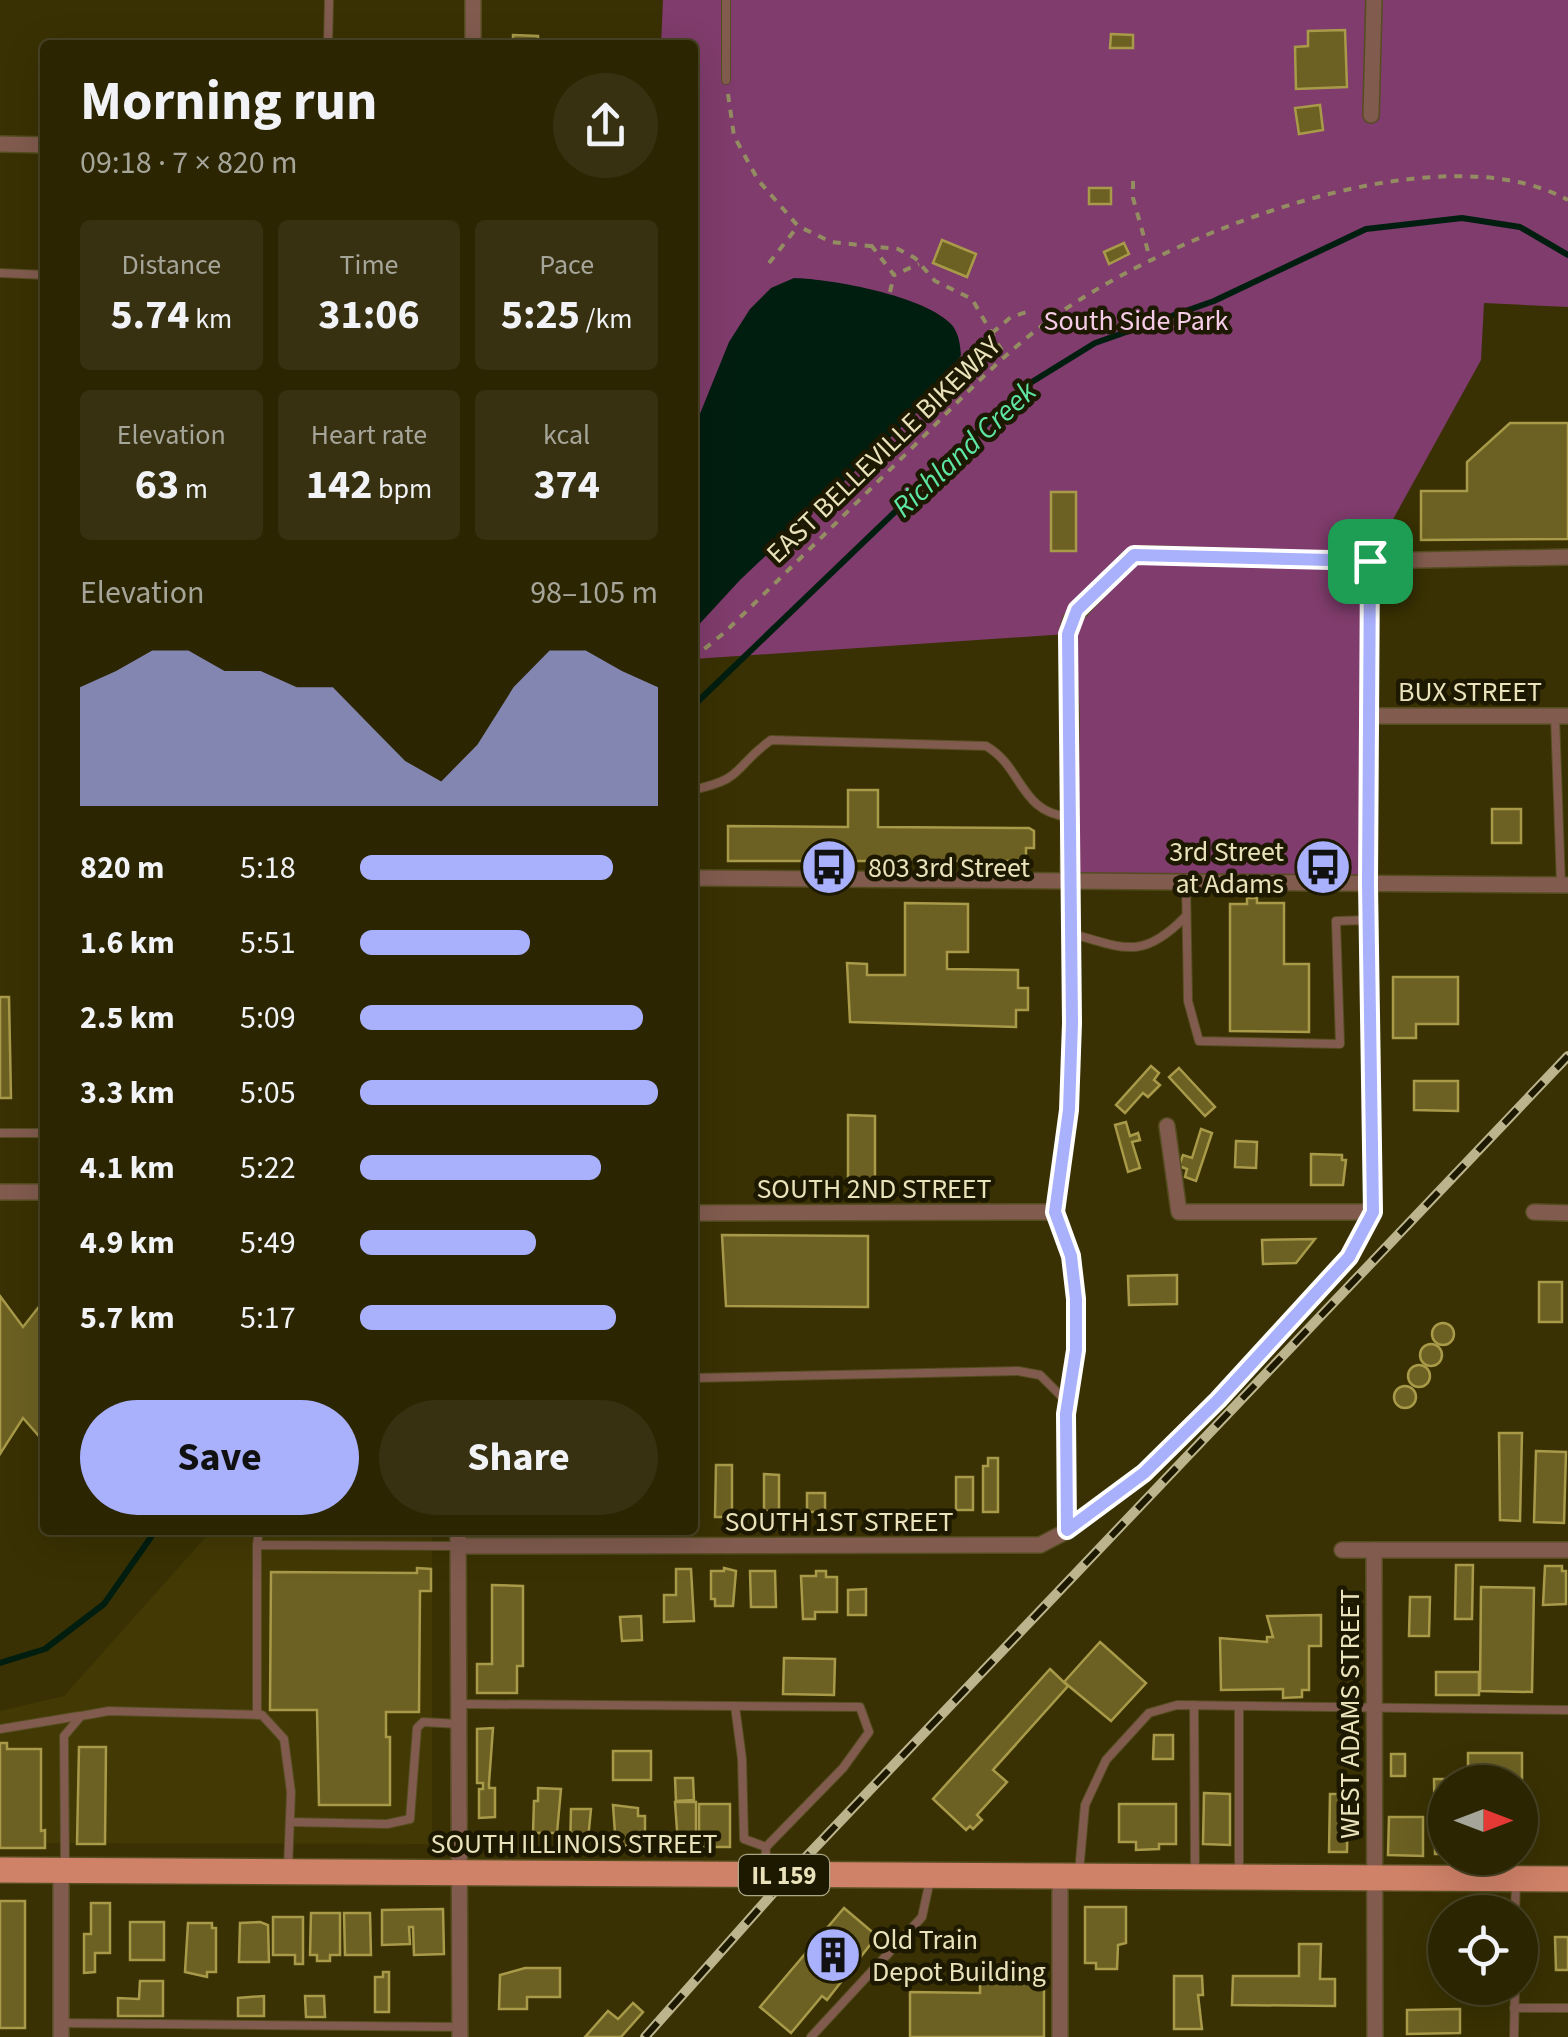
<!DOCTYPE html>
<html lang="en">
<head>
<meta charset="utf-8">
<style>
	:root { --surface:#2b2502; --page:#373111; --text:#f1f3f6; --muted:#a6a599; --line:#474224; --accent:#a9b0fc }
	body { margin:0; font-family:"Source Sans 3",sans-serif; background:var(--page); color:var(--text); height:100vh; display:flex; flex-direction:column; font-size:38px; white-space:nowrap }
	* { box-sizing:border-box; margin:0 }
	p { font-size:32px; color:var(--muted) }
	.icon { flex:none; width:55px; height:55px; fill:none; stroke:currentColor; stroke-width:2; stroke-linecap:round; stroke-linejoin:round }
	.map { position:relative; flex:1; overflow:hidden }
	.sheet { position:absolute; left:40px; top:40px; width:658px; height:1495px; display:flex; flex-direction:column; background:var(--surface); border-radius:10px; box-shadow:0 10px 40px #0002,0 0 0 2px var(--line) }
	.sheet>* { flex:none }
	.needle { width:65px; rotate:90deg }
	.controls { position:absolute; left:1428px; top:1765px; display:grid; gap:20px }
	.controls a { display:grid; place-items:center; width:110px; height:110px; border-radius:50%; background:var(--surface); box-shadow:0 10px 40px #0002,0 0 0 2px var(--line); font-size:50px }
	.pin { position:absolute; display:grid; place-items:center; width:85px; height:85px; color:#fff; margin:-42px; border-radius:20px; box-shadow:0 5px 15px #0006 }
	.round { display:grid; place-items:center; flex:none; width:105px; height:105px; border-radius:52px; background:var(--page) }
	.headline { display:flex; align-items:center; justify-content:space-between; height:170px; padding:0 40px }
	h1 { font-size:55px; font-weight:700; line-height:75px }
	.stats { display:grid; grid-template-columns:repeat(3,1fr); gap:15px; height:170px; padding:10px 40px }
	.stats div { display:grid; align-content:center; border-radius:10px; background:var(--page); text-align:center }
	.stats b { font-size:42px; font-weight:700 }
	.stats small { font-size:28px; font-weight:400 }
	.stats p { font-size:28px }
	.chart { height:280px; padding:20px 40px }
	.chart p { display:flex; justify-content:space-between }
	.chart svg { width:100%; height:180px; margin-top:10px; fill:var(--accent); opacity:.7 }
	.button { display:flex; gap:20px; margin-top:auto; padding:20px 40px }
	.button a { flex:1; height:115px; border-radius:60px; background:var(--accent); color:#111; font-size:40px; font-weight:700; line-height:115px; text-align:center }
	.button a+a { background:var(--page); color:var(--text) }
	ul { padding:0 40px; list-style:none; font-size:32px }
	li { display:grid; grid-template-columns:160px 120px 1fr; align-items:center; height:75px }
	li i { height:25px; border-radius:12px; background:var(--accent) }
	.map>svg:first-child { display:block }
</style>
</head>
<body>
<div class="map">
<svg width="1568" height="2037" viewBox="0 0 1568 2037">
	<rect width="100%" height="100%" fill="#393103"/>
	<path fill="#423904" d="M212,1530H432V1844L0,1843V1711L64,1696Z"/>
	<path fill="#7f3c6c" d="M663,0H1568V307L1484,303L1481,360L1370,561L1368,876L1068,881L1067,634L693,659L692,45H661Z"/>
	<path fill="#001e10" d="M794,278C832,279 926,296 952,325C959,334 960,344 961,355L929,401L740,580L693,631V431L729,342L750,309L771,288Z"/>
	<g fill="none" stroke-linecap="round" stroke-linejoin="round">
		<g stroke="#001e10" stroke-width="6">
			<path d="M692,707L1027,385L1095,343L1214,301L1366,229L1462,218L1520,227L1568,255"/>
			<path d="M0,1663L45,1649L104,1604L156,1530"/>
		</g>
	</g>
	<g fill="#6c6122" stroke="#a89a49" stroke-width="2.5">
		<path d="M1345,30L1347,87L1296,89L1295,47L1308,46V31Z"/>
		<path d="M1111,34L1133,35V48H1110Z"/>
		<path d="M513,35L538,36V45H513Z"/>
		<path d="M1320,105L1323,130L1299,134L1295,108Z"/>
		<rect x="1089" y="188" width="22" height="16"/>
		<path d="M942,240L976,254L967,277L933,263Z"/>
		<path d="M1124,243L1129,254L1109,264L1104,252Z"/>
		<path d="M1510,423H1568V539L1421,540V491H1467V462Z"/>
		<rect x="1051" y="492" width="25" height="59"/>
		<path d="M848,790H878V827L1029,828L1034,831V848H1026V861H728V826L848,827Z"/>
		<rect x="1492" y="809" width="29" height="34"/>
		<path d="M1247,898H1257V903H1284V964H1309V1032L1230,1031V904H1247Z"/>
		<path d="M905,903L968,904V952H947V969L1018,970V988H1028V1010H1016V1027L850,1022L847,963L867,964V975H905Z"/>
		<path d="M1393,977H1458V1024H1416V1038H1393Z"/>
		<path d="M0,997H9L11,1098H0Z"/>
		<path d="M1151,1066L1159,1073L1154,1080L1160,1085L1148,1097L1143,1093L1125,1113L1116,1105Z"/>
		<path d="M1179,1068L1215,1107L1205,1116L1169,1077Z"/>
		<path d="M1414,1081H1458V1111L1414,1110Z"/>
		<path d="M848,1115L875,1116V1186H848Z"/>
		<path d="M1126,1122L1130,1136L1138,1133L1140,1140L1132,1142L1140,1168L1128,1172L1115,1125Z"/>
		<path d="M1201,1129L1212,1133L1196,1181L1185,1177L1187,1169L1179,1166L1183,1155L1192,1158Z"/>
		<path d="M1236,1141L1257,1142L1256,1168L1235,1167Z"/>
		<path d="M1311,1154L1342,1155V1160H1346L1343,1185H1311Z"/>
		<path d="M722,1235L868,1236V1307L726,1306Z"/>
		<path d="M1315,1239L1296,1263L1263,1264L1262,1240Z"/>
		<path d="M1177,1275V1304L1129,1305L1128,1276Z"/>
		<rect x="1539" y="1282" width="23" height="40"/>
		<path d="M0,1296L23,1327L45,1299V1443L23,1418L0,1454Z"/>
		<circle cx="1443" cy="1334" r="11"/>
		<circle cx="1431" cy="1355" r="11"/>
		<circle cx="1419" cy="1376" r="11"/>
		<circle cx="1405" cy="1397" r="11"/>
		<path d="M1499,1433H1522L1520,1521L1500,1520Z"/>
		<path d="M1536,1451L1566,1452L1564,1523L1534,1522Z"/>
		<path d="M988,1458H998V1512H983V1466H988Z"/>
		<path d="M716,1465H732V1517H715Z"/>
		<path d="M764,1474L779,1475V1512L764,1511Z"/>
		<rect x="956" y="1477" width="17" height="33"/>
		<rect x="807" y="1493" width="18" height="19"/>
		<path d="M1456,1565H1473L1472,1619H1455Z"/>
		<path d="M1545,1566H1562V1571H1566V1604L1543,1605Z"/>
		<path d="M417,1568L431,1569V1591H420L419,1712H386V1737H390V1805H319L317,1710H270L271,1572L417,1573Z"/>
		<path d="M724,1568L736,1571L733,1606H715V1599H711V1571H724Z"/>
		<path d="M676,1569H691L694,1621L664,1622V1595H676Z"/>
		<path d="M750,1571H775L776,1607H751Z"/>
		<path d="M816,1571H826V1577H837V1612H815V1619H803L801,1576H816Z"/>
		<path d="M492,1585L523,1586V1666H517V1693H477V1664H492Z"/>
		<path d="M1481,1587L1534,1588L1532,1692L1480,1691Z"/>
		<path d="M866,1589V1615H848V1590Z"/>
		<path d="M1410,1597H1430L1429,1636H1409Z"/>
		<path d="M1321,1615V1646H1309V1690H1302V1697L1283,1698V1689L1221,1690L1220,1638L1267,1642V1637H1273L1267,1616Z"/>
		<path d="M641,1616L642,1640L622,1641L620,1617Z"/>
		<path d="M1100,1642L1146,1683L1111,1721L1064,1682Z"/>
		<path d="M784,1658L835,1659L834,1695L783,1694Z"/>
		<path d="M1050,1669L1068,1686L993,1770L1007,1782L977,1815L982,1820L973,1829L970,1826L966,1830L933,1799Z"/>
		<rect x="1436" y="1672" width="43" height="23"/>
		<path d="M493,1728L489,1783V1788H495V1817L479,1818V1789H483V1783H477V1729Z"/>
		<path d="M1154,1735H1173V1759H1153Z"/>
		<path d="M0,1743H7V1749H41V1831L45,1830V1848H0Z"/>
		<path d="M79,1747H106L105,1844H77Z"/>
		<rect x="613" y="1751" width="38" height="29"/>
		<path d="M1468,1753H1522V1853L1520,1782H1445V1854H1435L1434,1779H1468Z"/>
		<rect x="1391" y="1754" width="14" height="22"/>
		<path d="M675,1778H693L694,1800L676,1801Z"/>
		<path d="M538,1788L561,1789L557,1833H533L534,1801H538Z"/>
		<path d="M1204,1793L1230,1794V1845L1203,1844Z"/>
		<path d="M1330,1794H1348L1347,1852H1329Z"/>
		<path d="M675,1802H696V1844H678Z"/>
		<rect x="699" y="1804" width="31" height="43"/>
		<path d="M1119,1804H1176V1844H1159V1849L1136,1850V1842H1119Z"/>
		<path d="M613,1805L638,1808V1816H645V1843L616,1847Z"/>
		<path d="M571,1809H591L587,1850H570Z"/>
		<path d="M1389,1817H1423V1856L1388,1855Z"/>
		<rect x="0" y="1901" width="25" height="127"/>
		<path d="M91,1903H110V1953H95V1972L84,1973V1934H91Z"/>
		<path d="M1085,1907H1126V1943L1118,1945L1117,1969H1096V1963H1085Z"/>
		<path d="M844,1908L877,1936L827,2000L822,1996L791,2033L760,2007Z"/>
		<path d="M443,1909L444,1954L414,1955L413,1927H409L410,1944L382,1945V1910Z"/>
		<path d="M311,1913H340V1955H330V1961H317V1955H310Z"/>
		<path d="M344,1913H370L371,1955H345Z"/>
		<path d="M273,1917H303V1964H295V1955H273Z"/>
		<rect x="130" y="1922" width="34" height="38"/>
		<path d="M260,1922L268,1925L269,1962H239L240,1923Z"/>
		<path d="M188,1923H212V1928H216V1972H207V1977L185,1972Z"/>
		<path d="M1555,1937H1568V1970H1556Z"/>
		<path d="M1299,1944H1321L1320,1979H1335V2006L1232,2005L1233,1976H1299Z"/>
		<path d="M525,1968H560V1997H527V2009H499L500,1975Z"/>
		<path d="M383,1972H389V2012H375V1977H383Z"/>
		<path d="M1174,1976H1202L1203,1995H1198L1202,2029H1174Z"/>
		<path d="M980,1980H1044V2037H910V1992L980,1993Z"/>
		<path d="M140,1981H163V2016H118V1998L139,1999Z"/>
		<path d="M264,1996V2016H238V1998Z"/>
		<path d="M305,1996H324L325,2017H306Z"/>
		<path d="M633,2003L643,2012L621,2037H585L608,2011L618,2019Z"/>
		<path d="M1460,2009V2033L1407,2034V2010Z"/>
	</g>
	<g fill="none" stroke-linecap="round" stroke-linejoin="round">
		<g stroke="#554d20" stroke-width="10">
			<g id="service">
				<path d="M328,45L329,0"/>
				<path d="M726,80V0"/>
				<path d="M0,273L45,275"/>
				<path d="M1555,716L1561,885"/>
				<path d="M692,790C746,779 733,767 771,740L986,746C1023,767 1019,812 1069,817"/>
				<path d="M1186,881L1188,1001L1199,1041L1340,1044L1336,921L1368,920"/>
				<path d="M1070,933C1123,948 1142,961 1185,917"/>
				<path d="M0,1133H45"/>
				<path d="M692,1378L1018,1371L1040,1375L1067,1402"/>
				<path d="M1067,1531L1066,1414L1076,1350V1299L1071,1256L1055,1212L1069,1111L1072,1023L1068,881"/>
				<path d="M257,1545L259,1530"/>
				<path d="M459,1704L860,1707L869,1732L843,1768L766,1847L765,1870"/>
				<path d="M1194,1705L1195,1871"/>
				<path d="M735,1706L742,1759L744,1839L766,1847"/>
				<path d="M257,1715V1545L458,1546"/>
				<path d="M0,1729L79,1716"/>
				<path d="M290,1822L387,1824L410,1819L417,1728L423,1722L459,1724"/>
				<path d="M65,1868L64,1736L81,1716L109,1711L262,1715L284,1739L291,1792L288,1867"/>
				<path d="M1079,1872L1085,1805L1106,1760L1149,1713L1177,1705L1568,1710"/>
				<path d="M1239,1873V1706"/>
				<path d="M1515,1912L1516,1883"/>
				<path d="M1514,2008H1568"/>
				<path d="M61,2023L460,2027"/>
				<path d="M811,2037L922,1917L930,1880"/>
				<path d="M1514,2037L1515,1988"/>
			</g>
		</g>
		<g stroke="#554d20" stroke-width="18">
			<g id="minor">
				<path d="M473,45V0"/>
				<path d="M1371,115L1374,0"/>
				<path d="M0,144L45,145"/>
				<path d="M1372,716H1568"/>
				<path d="M692,878L1568,885"/>
				<path d="M1068,881L1071,717L1067,634L1071,620L1128,559L1143,554L1370,561L1568,557"/>
				<path d="M1167,1126L1179,1212H1373"/>
				<path d="M0,1192H45"/>
				<path d="M1534,1212L1568,1213"/>
				<path d="M692,1213L1055,1212"/>
				<path d="M458,1530L460,2037"/>
				<path d="M458,1546L1040,1545L1067,1531L1143,1473L1218,1400L1349,1257L1373,1212L1368,884L1370,561"/>
				<path d="M1342,1550H1568"/>
				<path d="M1374,1550L1375,2037"/>
				<path d="M61,1870V2037"/>
				<path d="M1060,1876V2037"/>
			</g>
		</g>
		<g stroke="#554d20" stroke-width="28">
			<path id="primary" d="M0,1870L1568,1879"/>
		</g>
		<g stroke="#948d62" stroke-width="4" stroke-dasharray="8 8" stroke-linecap="butt">
			<path d="M728,94L734,136L758,180L798,226L831,242L898,249L915,258L935,281L972,299L1005,356"/>
			<path d="M1133,181V198L1151,262"/>
			<path d="M871,245L894,275L919,264"/>
			<path d="M769,263L798,226"/>
			<path d="M890,292L894,275"/>
			<path d="M992,333L1011,317L1033,310"/>
			<path d="M692,659L724,633C789,570 853,506 918,442C957,403 995,362 1039,328C1152,240 1433,126 1568,200"/>
		</g>
		<use href="#service" stroke="#815b4e" stroke-width="8"/>
		<use href="#minor" stroke="#815b4e" stroke-width="15"/>
		<use href="#primary" stroke="#d08268" stroke-width="25"/>
		<g stroke="#bcb48c" stroke-width="10">
			<path id="rail" d="M645,2037L789,1875L1568,1056"/>
		</g>
		<use href="#rail" stroke="#1d1901" stroke-width="6" stroke-dasharray="19" stroke-linecap="butt"/>
	</g>
	<g fill="none" stroke-linecap="round" stroke-linejoin="round">
		<g stroke="#fff" stroke-width="20">
			<path id="route" d="M1134,555L1370,561L1368,884L1373,1212L1349,1257L1218,1400L1144,1473L1067,1530L1066,1414L1076,1350V1299L1071,1256L1055,1212L1069,1110L1072,1023L1068,634L1077,610Z"/>
		</g>
		<use href="#route" stroke="#a9b0fc" stroke-width="12"/>
	</g>
	<defs>
		<g id="bus-disc" transform="scale(2.875)"><circle r="9.5" fill="#a9b0fc" stroke="#1d1901"/><path d="M-5-6H5V4H4V6H2V4H-2V6H-4V4H-5ZM-3.5-4V0h7V-4ZM-3.5 1.2v1.5H-2V1.2ZM2 1.2v1.5H3.5V1.2Z" fill="#111"/></g>
		<g id="building-disc" transform="scale(2.875)"><circle r="9.5" fill="#a9b0fc" stroke="#1d1901"/><path d="M-4-6H4V6H1V3H-1V6H-4ZM-2.5-4.3h1.7v1.8h-1.7ZM.8-4.3h1.7v1.8H.8ZM-2.5-1h1.7V.8h-1.7ZM.8-1h1.7V.8H.8Z" fill="#111"/></g>
	</defs>
	<g fill-rule="evenodd">
		<use href="#bus-disc" x="829" y="867"/>
		<use href="#bus-disc" x="1323" y="867"/>
		<use href="#building-disc" x="833" y="1955"/>
	</g>
	<g text-anchor="middle" stroke-width="9" stroke-linejoin="round" paint-order="stroke">
		<rect fill="#1d1901" stroke="#aca683" stroke-width="2.5" x="739" y="1855" width="90" height="40" rx="8"/>
		<g font-size="25" font-weight="bold" fill="#e9e2bb">
			<text x="784" y="1884">IL 159</text>
		</g>
		<g font-size="28" fill="#f7cce8" stroke="#1d1901">
			<text x="1136" y="330">South Side Park</text>
		</g>
		<g font-size="28" fill="#e9e2bb" stroke="#1d1901">
			<text transform="translate(883 449) rotate(-44)" y="10">EAST BELLEVILLE BIKEWAY</text>
			<text x="1470" y="701">BUX STREET</text>
			<text x="874" y="1198">SOUTH 2ND STREET</text>
			<text x="839" y="1531">SOUTH 1ST STREET</text>
			<text transform="translate(1349 1714) rotate(-90)" y="10">WEST ADAMS STREET</text>
			<text x="574" y="1853">SOUTH ILLINOIS STREET</text>
		</g>
		<g font-size="28" fill="#e9e2bb" stroke="#1d1901" text-anchor="start">
			<text x="1284" y="861" text-anchor="end">3rd Street<tspan x="1284" dy="32">at Adams</tspan></text>
			<text x="868" y="877">803 3rd Street</text>
			<text x="872" y="1949">Old Train<tspan x="872" dy="32">Depot Building</tspan></text>
		</g>
		<g font-size="30" font-style="italic" fill="#5ee6a5" stroke="#1d1901">
			<text transform="translate(964 449) rotate(-43)" y="10">Richland Creek</text>
		</g>
	</g>
</svg>
<div class="controls">
<a><svg class="needle" viewBox="-14 -14 28 28"><path d="M0-13l5 13h-10z" fill="#e53935"/><path d="M0 13l5-13h-10z" fill="#a6a599"/></svg></a>
<a><svg class="icon" aria-label="locate" viewBox="0 0 24 24"><circle cx="12" cy="12" r="6"/><path d="M12 2v4M12 18v4M2 12h4M18 12h4"/></svg></a>
</div>
<div class="pin" style="left:1370px;top:561px;background:#1e9e55"><svg class="icon" aria-label="arrive" viewBox="0 0 24 24"><path d="M6 21V4h12l-3 4 3 4H6"/></svg></div>
<section class="sheet">
<div class="headline"><div><h1>Morning run</h1><p>09:18 · 7 × 820 m</p></div><a class="round"><svg class="icon" aria-label="share" viewBox="0 0 24 24"><path d="M12 15V3M7 8l5-5 5 5M5 13v7h14v-7"/></svg></a></div>
<div class="stats">
<div><p>Distance</p><b>5.74<small> km</small></b></div>
<div><p>Time</p><b>31:06</b></div>
<div><p>Pace</p><b>5:25<small> /km</small></b></div>
</div>
<div class="stats">
<div><p>Elevation</p><b>63<small> m</small></b></div>
<div><p>Heart rate</p><b>142<small> bpm</small></b></div>
<div><p>kcal</p><b>374</b></div>
</div>
<div class="chart"><p><span>Elevation</span>98–105 m</p>
<svg viewBox="0 0 160 44" preserveAspectRatio="none"><path d="M0 44V15L10 11L20 6L30 6L40 11L50 11L60 15L70 15L80 24L90 33L100 38L110 29L120 15L130 6L140 6L150 11L160 15V44z"/></svg>
</div>
<ul>
<li><b>820 m</b>5:18<i style="width:85%"></i></li>
<li><b>1.6 km</b>5:51<i style="width:57%"></i></li>
<li><b>2.5 km</b>5:09<i style="width:95%"></i></li>
<li><b>3.3 km</b>5:05<i style="width:100%"></i></li>
<li><b>4.1 km</b>5:22<i style="width:81%"></i></li>
<li><b>4.9 km</b>5:49<i style="width:59%"></i></li>
<li><b>5.7 km</b>5:17<i style="width:86%"></i></li>
</ul>
<div class="button"><a>Save</a><a>Share</a></div>
</section>
</div>
</body>
</html>
